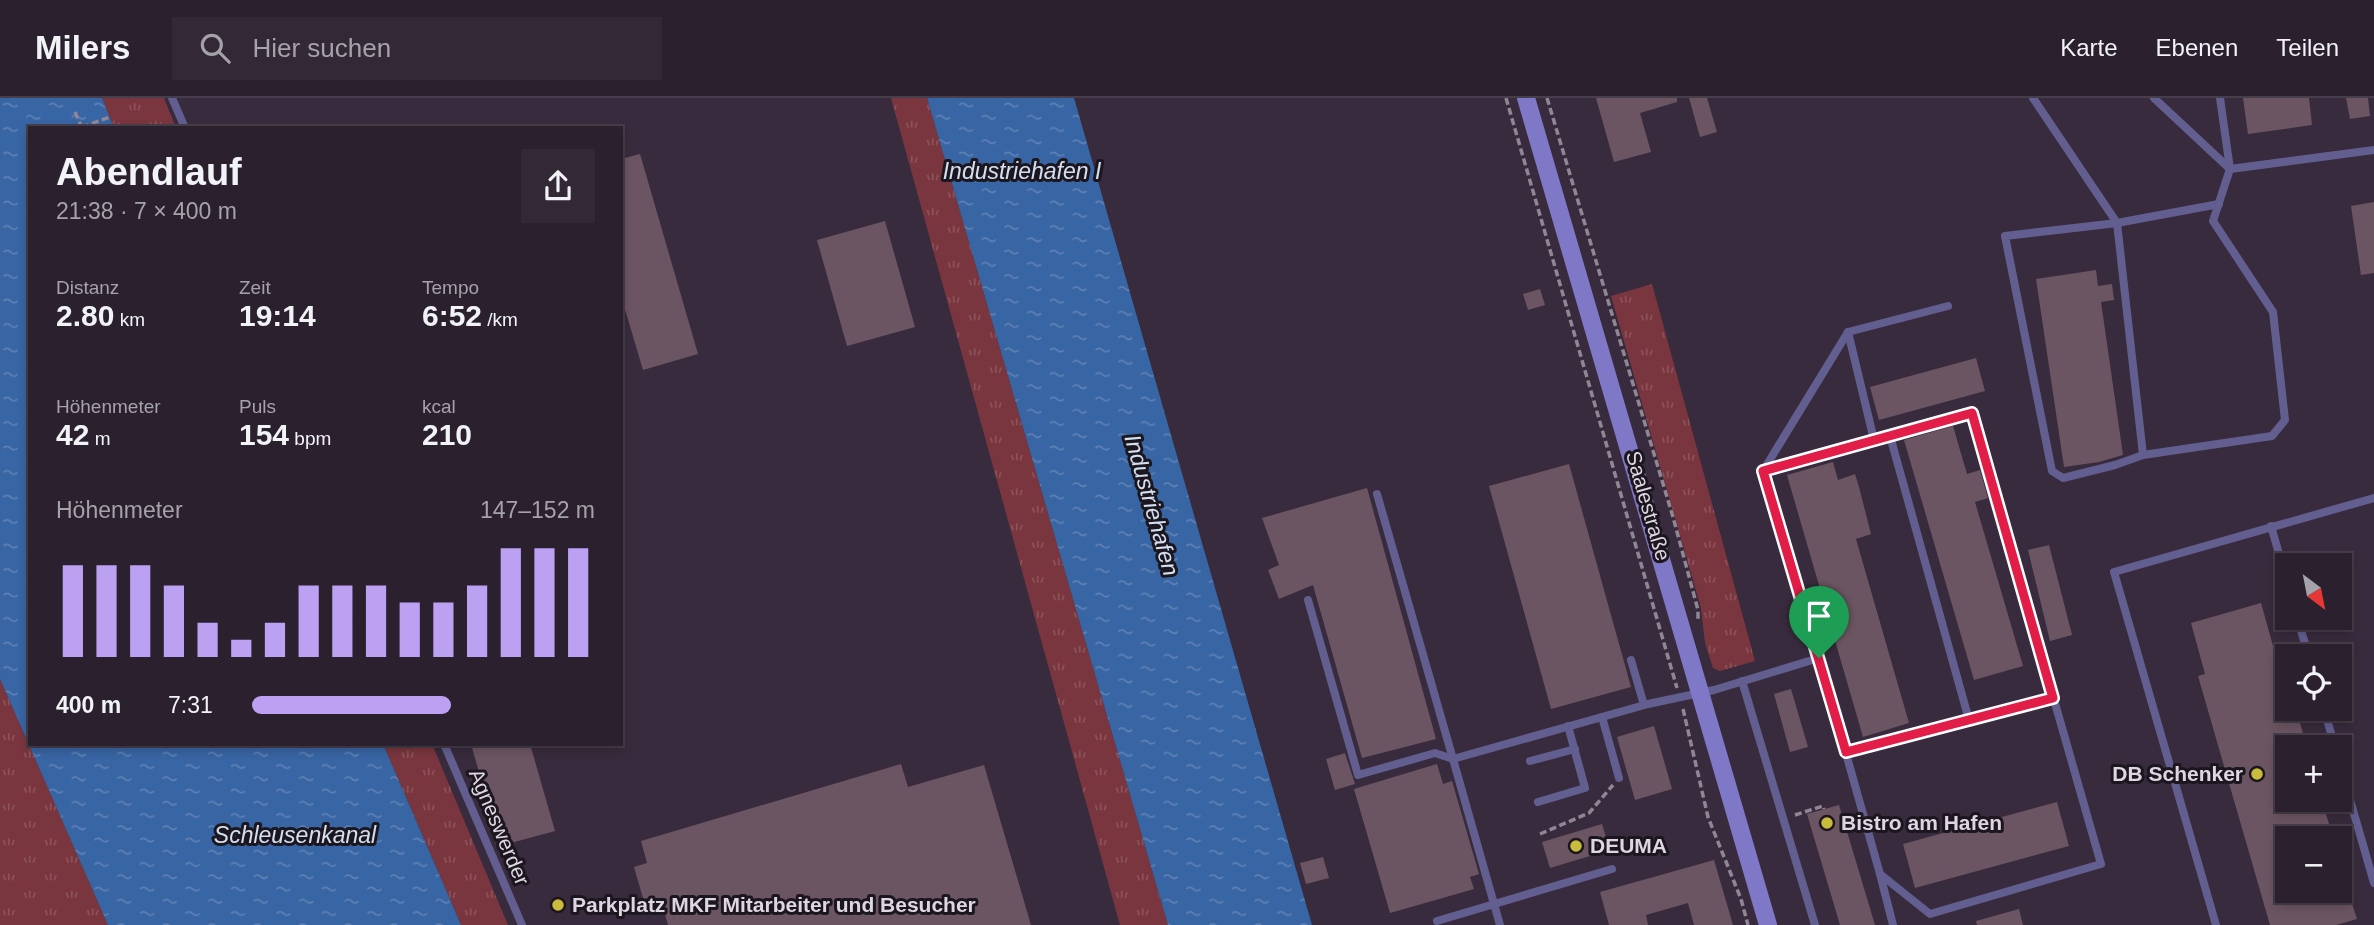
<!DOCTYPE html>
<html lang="de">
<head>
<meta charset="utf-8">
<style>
	:root { --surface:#2a202e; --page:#322836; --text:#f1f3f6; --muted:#a5a3aa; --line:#463e4a; --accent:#bca0f2 }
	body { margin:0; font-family:Arial,sans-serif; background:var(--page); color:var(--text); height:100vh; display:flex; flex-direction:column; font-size:26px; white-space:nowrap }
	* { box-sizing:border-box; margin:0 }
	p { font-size:23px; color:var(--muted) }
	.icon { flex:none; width:38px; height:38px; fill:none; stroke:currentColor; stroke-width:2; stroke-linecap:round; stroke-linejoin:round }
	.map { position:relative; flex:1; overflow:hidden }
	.panel { position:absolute; left:28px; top:28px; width:595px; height:620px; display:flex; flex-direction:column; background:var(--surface); border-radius:0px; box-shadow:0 4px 10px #0003,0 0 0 2px var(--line) }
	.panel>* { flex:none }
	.needle { width:46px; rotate:148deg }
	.buttons { position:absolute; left:2275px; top:455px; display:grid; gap:14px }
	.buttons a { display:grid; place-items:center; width:77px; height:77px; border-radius:0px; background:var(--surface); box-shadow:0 4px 10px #0003,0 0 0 2px var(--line); font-size:35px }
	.pin { position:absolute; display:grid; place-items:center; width:60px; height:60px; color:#fff; margin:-72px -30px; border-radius:50% 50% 50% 0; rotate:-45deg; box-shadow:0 0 7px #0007 }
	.pin .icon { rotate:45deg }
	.round { display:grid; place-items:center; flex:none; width:74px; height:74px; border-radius:0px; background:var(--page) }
	.headline { display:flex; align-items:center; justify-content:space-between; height:119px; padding:0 28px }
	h1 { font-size:38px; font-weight:600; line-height:52px }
	.stats { display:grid; grid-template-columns:repeat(3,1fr); gap:10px; height:119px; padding:7px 28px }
	.stats div { display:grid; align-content:center }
	.stats b { font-size:30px; font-weight:600 }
	.stats small { font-size:19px; font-weight:400 }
	.stats p { font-size:19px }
	.chart { height:196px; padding:14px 28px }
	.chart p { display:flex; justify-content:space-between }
	.chart svg { width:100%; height:126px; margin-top:7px; stroke:var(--accent); stroke-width:6 }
	ul { padding:0 28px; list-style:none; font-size:23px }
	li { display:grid; grid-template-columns:112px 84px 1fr; align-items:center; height:52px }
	li i { height:18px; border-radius:9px; background:var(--accent) }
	header { display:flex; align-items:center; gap:42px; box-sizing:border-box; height:98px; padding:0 35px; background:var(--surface); border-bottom:2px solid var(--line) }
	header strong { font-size:33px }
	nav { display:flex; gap:38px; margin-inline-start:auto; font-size:24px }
	.search { width:490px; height:63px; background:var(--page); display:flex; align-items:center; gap:18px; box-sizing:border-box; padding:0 24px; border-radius:0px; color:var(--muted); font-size:26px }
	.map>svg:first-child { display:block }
</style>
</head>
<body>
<header>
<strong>Milers</strong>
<div class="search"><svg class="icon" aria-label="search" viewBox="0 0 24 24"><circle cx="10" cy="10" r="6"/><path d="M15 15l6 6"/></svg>Hier suchen</div>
<nav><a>Karte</a><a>Ebenen</a><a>Teilen</a></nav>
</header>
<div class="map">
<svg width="2374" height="827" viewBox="0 0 2374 827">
	<defs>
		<pattern id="grass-tufts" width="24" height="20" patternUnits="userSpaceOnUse" patternTransform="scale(1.75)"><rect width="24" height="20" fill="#7a363e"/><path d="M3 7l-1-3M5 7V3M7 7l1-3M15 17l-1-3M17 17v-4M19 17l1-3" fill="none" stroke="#8c525a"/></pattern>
		<pattern id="water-ripples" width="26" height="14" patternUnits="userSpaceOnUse" patternTransform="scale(1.75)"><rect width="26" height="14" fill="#3865a3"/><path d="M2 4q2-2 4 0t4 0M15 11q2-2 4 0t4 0" fill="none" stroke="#5e81b4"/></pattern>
	</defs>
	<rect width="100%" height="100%" fill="#382b3d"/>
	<g fill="url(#grass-tufts)">
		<path d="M102,0H164L176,30H114Z"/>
		<path d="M891,0H927L1168,827H1120Z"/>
		<path d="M1652,186L1755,563L1720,573L1713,570L1705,545L1701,510L1611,198Z"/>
		<path d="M0,581L108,827H0Z"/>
		<path d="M383,646H432L508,827H461Z"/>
	</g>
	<g fill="url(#water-ripples)">
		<path d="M0,0H102L114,30H30V646H383L461,827H108L0,581Z"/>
		<path d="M927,0H1074L1312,827H1168Z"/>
	</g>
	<g fill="#6c5562">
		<path d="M1596,0H1677V4L1640,15L1651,54L1614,64Z"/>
		<path d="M1689,0H1707L1717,34L1700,39Z"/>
		<path d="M2243,0H2309L2312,27L2248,36Z"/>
		<path d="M2346,0H2368L2370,18L2350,21Z"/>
		<path d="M640,56L698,256L643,272L621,198V61Z"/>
		<path d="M2374,104V175L2361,177L2351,108Z"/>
		<path d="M885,123L915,229L847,248L817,142Z"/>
		<path d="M2096,172L2098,188L2112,186L2114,202L2101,204L2123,357L2099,364L2064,369L2036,181Z"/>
		<path d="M1540,191L1545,207L1528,212L1523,196Z"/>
		<path d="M1976,260L1985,293L1879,322L1870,289Z"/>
		<path d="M1953,328L1967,376L1980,372L1988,400L1975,404L2023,568L1974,582L1904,342Z"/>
		<path d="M1833,364L1838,382L1855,376L1859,389L1871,436L1856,441L1909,625L1863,639L1787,377Z"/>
		<path d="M1569,366L1631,589L1551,611L1489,388Z"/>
		<path d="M1367,390L1436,641L1362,660L1313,487L1279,501L1268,472L1279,467L1262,420Z"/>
		<path d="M2049,447L2072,537L2050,543L2028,452Z"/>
		<path d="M2261,505L2275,555L2279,554L2287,582V611H2296L2307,649H2287V702H2322L2333,740H2287V793H2348L2357,821L2336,827H2270L2198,578L2205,576L2191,525Z"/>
		<path d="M1791,591L1808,649L1790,654L1774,596Z"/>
		<path d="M1654,628L1672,691L1635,702L1617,639Z"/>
		<path d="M471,646H530L555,733L500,748Z"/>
		<path d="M1345,655L1355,686L1335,692L1326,661Z"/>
		<path d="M901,666L908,689L984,667L1031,827H668L663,809L647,814L634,769L647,765L641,743Z"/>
		<path d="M1437,666L1443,686L1452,683L1479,776L1470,779L1474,791L1390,815L1354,691Z"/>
		<path d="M2057,704L2069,748L1915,790L1903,746Z"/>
		<path d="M1839,707L1875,827H1840L1807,716Z"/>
		<path d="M1602,726L1610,752L1550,770L1542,744Z"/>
		<path d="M1323,759L1329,780L1306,786L1300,765Z"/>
		<path d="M1714,762L1733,827H1694L1688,805L1646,817L1648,827H1609L1600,794Z"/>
		<path d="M2019,811L2023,827H1977L1976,823Z"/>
	</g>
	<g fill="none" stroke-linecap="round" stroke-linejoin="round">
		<g stroke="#908695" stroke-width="3.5" stroke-dasharray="7 3.5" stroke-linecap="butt">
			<path d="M1506,0L1677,590"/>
			<path d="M1547,0L1673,419L1698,512V522"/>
			<path d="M75,14L82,30"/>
			<path d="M82,29L110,19"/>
			<path d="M1683,611L1708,719L1741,801L1748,827"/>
			<path d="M1795,717L1823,708L1824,711"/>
			<path d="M1540,736L1589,715L1613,687"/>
		</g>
		<g stroke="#625f90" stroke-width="8">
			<path d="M172,0L185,30"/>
			<path d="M2033,0L2117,125L2143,357L2272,338L2285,322L2273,214L2213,123L2230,71L2154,0"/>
			<path d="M2220,0L2230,71L2374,52"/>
			<path d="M1890,338L1969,622"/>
			<path d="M1874,342L1848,234L1948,208"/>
			<path d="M2143,357L2115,367L2063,380L2052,373L2005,138L2117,125L2219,106"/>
			<path d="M1763,373L1848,234"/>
			<path d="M1377,396L1453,661"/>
			<path d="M2271,428L2287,484"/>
			<path d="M1308,502L1358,677L1435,655L1453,661"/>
			<path d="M2297,520L2309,558"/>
			<path d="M1631,562L1644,607"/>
			<path d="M1742,583L1815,827"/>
			<path d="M2324,611L2335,649"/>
			<path d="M1602,619L1619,680"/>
			<path d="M444,646L522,827"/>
			<path d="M1846,654L2053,600"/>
			<path d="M1530,663L1575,651"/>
			<path d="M2340,667L2374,785"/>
			<path d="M1538,704L1585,690L1568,628"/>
			<path d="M1880,776L1893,827"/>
			<path d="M1437,823L1612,771"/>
			<path d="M1500,827L1453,661L1648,606L1714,592L1819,560L1880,776L1930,816L2101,766L1972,315L1763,373L1819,560"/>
			<path d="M2216,827L2114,474L2374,400"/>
		</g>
		<path stroke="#7f78c6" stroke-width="18" d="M1526,0L1768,827"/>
	</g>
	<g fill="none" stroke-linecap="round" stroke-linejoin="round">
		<g stroke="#fff" stroke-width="14">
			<path id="route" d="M1972,315L2053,600L1846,654L1763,373Z"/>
		</g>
		<use href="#route" stroke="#e11d48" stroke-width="9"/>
	</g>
	<g fill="#c9bb3b" stroke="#1c161e" stroke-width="2.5">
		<circle cx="2257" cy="676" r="7"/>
		<circle cx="1827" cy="725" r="7"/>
		<circle cx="1576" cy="748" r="7"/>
		<circle cx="558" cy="807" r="7"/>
	</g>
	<g text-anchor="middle" stroke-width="6" stroke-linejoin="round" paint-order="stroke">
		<g font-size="21" fill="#ded6e2" stroke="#1c161e">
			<text transform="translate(1648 408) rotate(74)" y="7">Saalestraße</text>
			<text transform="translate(499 729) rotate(67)" y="7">Agneswerder</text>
		</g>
		<g font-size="21" font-weight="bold" fill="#ded6e2" stroke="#1c161e" text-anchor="start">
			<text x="2243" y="683" text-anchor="end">DB Schenker</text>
			<text x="1841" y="732">Bistro am Hafen</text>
			<text x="1590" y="755">DEUMA</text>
			<text x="572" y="814">Parkplatz MKF Mitarbeiter und Besucher</text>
		</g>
		<g font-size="23" font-style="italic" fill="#d3e0f2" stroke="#1c161e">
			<text x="1022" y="81">Industriehafen I</text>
			<text transform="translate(1152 407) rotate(74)" y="8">Industriehafen</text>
			<text x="295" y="745">Schleusenkanal</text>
		</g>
	</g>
</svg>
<div class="buttons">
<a><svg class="needle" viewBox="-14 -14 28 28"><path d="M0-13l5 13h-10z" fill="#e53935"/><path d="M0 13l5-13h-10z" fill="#a5a3aa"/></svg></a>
<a><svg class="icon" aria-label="locate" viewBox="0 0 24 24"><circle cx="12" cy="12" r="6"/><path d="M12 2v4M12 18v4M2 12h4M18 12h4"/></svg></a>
<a>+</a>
<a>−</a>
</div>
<div class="pin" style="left:1819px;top:560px;background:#1e9e55"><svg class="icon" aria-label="arrive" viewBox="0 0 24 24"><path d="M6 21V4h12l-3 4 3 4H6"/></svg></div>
<section class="panel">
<div class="headline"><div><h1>Abendlauf</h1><p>21:38 · 7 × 400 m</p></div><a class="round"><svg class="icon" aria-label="share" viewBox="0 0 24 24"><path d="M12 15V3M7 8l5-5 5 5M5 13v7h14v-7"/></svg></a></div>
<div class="stats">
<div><p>Distanz</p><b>2.80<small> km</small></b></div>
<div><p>Zeit</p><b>19:14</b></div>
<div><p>Tempo</p><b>6:52<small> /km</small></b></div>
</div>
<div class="stats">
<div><p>Höhenmeter</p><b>42<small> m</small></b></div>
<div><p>Puls</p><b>154<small> bpm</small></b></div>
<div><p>kcal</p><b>210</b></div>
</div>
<div class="chart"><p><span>Höhenmeter</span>147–152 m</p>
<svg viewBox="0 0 160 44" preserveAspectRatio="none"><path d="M5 44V12M15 44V12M25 44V12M35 44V19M45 44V32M55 44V38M65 44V32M75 44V19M85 44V19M95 44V19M105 44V25M115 44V25M125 44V19M135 44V6M145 44V6M155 44V6"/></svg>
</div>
<ul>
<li><b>400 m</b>7:31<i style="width:58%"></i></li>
</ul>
</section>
</div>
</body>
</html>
